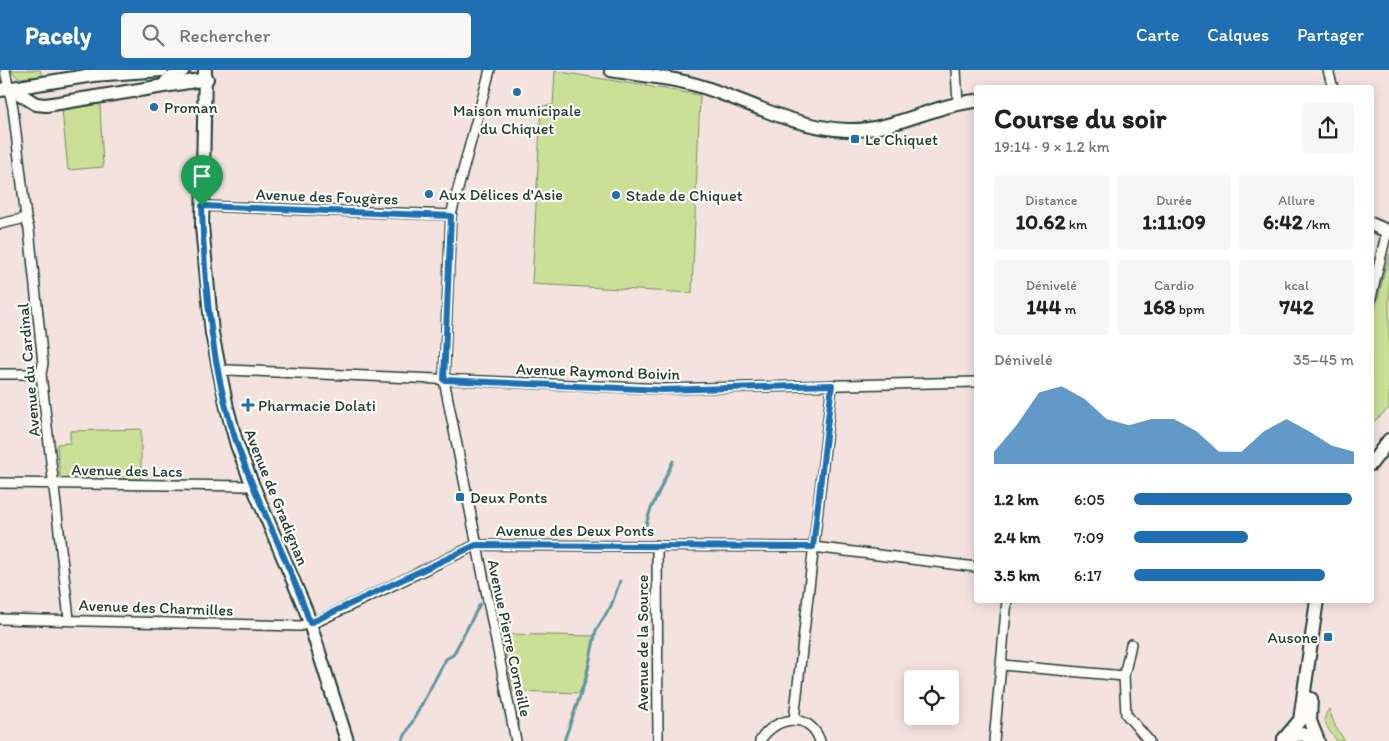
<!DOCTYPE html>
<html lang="fr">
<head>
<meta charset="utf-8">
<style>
	:root { --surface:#fff; --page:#f6f6f6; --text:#222; --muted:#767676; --accent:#1f6fb2 }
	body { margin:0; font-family:Itim,sans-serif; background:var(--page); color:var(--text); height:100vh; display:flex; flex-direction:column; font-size:19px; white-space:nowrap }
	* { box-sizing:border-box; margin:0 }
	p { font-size:16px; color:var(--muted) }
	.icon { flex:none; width:28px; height:28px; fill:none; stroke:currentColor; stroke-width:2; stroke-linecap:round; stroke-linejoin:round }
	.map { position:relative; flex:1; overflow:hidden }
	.side { position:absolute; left:974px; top:15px; width:400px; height:518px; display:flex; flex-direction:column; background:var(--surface); border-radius:5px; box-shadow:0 2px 12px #0003 }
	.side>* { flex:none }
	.buttons { position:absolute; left:904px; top:600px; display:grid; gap:10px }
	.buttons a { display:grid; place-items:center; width:55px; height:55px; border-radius:5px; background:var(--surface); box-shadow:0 2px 12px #0003; font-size:25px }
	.pin { position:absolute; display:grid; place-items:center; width:42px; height:42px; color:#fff; margin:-51px -21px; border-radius:50% 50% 50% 0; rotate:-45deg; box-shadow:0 0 5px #0007 }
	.pin .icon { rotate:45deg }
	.round { display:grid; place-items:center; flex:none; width:52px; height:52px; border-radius:5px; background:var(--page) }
	.summary { display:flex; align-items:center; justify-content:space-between; height:85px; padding:0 20px }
	h1 { font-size:28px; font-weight:700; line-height:38px }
	.metrics { display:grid; grid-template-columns:repeat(3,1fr); gap:8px; height:85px; padding:5px 20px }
	.metrics div { display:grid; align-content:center; border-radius:5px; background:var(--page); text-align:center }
	.metrics b { font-size:21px; font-weight:700 }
	.metrics small { font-size:14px; font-weight:400 }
	.metrics p { font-size:14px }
	.chart { height:140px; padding:10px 20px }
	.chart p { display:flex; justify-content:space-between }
	.chart svg { width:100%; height:90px; margin-top:5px; fill:var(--accent); opacity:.7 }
	ul { padding:0 20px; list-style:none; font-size:16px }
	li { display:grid; grid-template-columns:80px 60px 1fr; align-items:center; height:38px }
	li i { height:12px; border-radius:6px; background:var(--accent) }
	header { display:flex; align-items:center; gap:30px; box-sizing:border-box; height:70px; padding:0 25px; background:var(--accent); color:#fff }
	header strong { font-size:24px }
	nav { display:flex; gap:28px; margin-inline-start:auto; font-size:18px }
	.search { width:350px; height:45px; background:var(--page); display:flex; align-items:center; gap:12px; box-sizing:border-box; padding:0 18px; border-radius:5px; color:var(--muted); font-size:19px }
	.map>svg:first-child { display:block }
</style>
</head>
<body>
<header>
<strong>Pacely</strong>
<div class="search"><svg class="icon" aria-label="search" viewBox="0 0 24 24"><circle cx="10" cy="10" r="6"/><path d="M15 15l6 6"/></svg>Rechercher</div>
<nav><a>Carte</a><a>Calques</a><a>Partager</a></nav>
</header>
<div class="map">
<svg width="1389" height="671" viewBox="0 0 1389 671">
	<rect width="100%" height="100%" fill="#f4e2de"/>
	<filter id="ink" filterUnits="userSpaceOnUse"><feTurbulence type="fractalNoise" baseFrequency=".02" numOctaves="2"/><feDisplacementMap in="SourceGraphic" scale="10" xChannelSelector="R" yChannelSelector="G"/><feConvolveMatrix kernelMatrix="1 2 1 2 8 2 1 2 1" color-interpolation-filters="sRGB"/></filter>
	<g filter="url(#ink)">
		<g fill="#cae096" stroke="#748e65">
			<path d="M11,0H40L42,6L18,8Z"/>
			<path d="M555,1L700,25L692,223L532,214L541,36L553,35Z"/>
			<path d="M100,34L103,97L68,100L62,40Z"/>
			<path d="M1389,184V338L1371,354V256Z"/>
			<path d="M141,359V409H63L60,406L57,374L70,373V361Z"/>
			<path d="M502,564L595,566L584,611L579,623L513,621Z"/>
			<path d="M1329,639L1335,656L1345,671H1337C1330,661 1319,651 1329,639Z"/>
		</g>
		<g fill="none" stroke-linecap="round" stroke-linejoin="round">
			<g stroke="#5f96a1" stroke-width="3">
				<path d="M643,465L650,441L673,391"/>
				<path d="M402,671L446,589L453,585L480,534"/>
				<path d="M564,671L586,609L596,560L611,536L620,511"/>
			</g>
			<g stroke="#1f3d34" stroke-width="12">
				<g id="street">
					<path d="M5,0L13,38L26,148L29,159L43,293L41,304L69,549"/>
					<path d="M490,0L451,145L444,310L516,671"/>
					<path d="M956,0L958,34"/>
					<path d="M1328,0L1333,18"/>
					<path d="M202,136L451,145"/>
					<path d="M0,154L26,148"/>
					<path d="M1371,228L1387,161"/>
					<path d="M219,302L229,300L663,319L976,312"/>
					<path d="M0,304H41"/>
					<path d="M0,413L253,416"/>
					<path d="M657,475L658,671"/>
					<path d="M0,549L300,556L318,551L476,475L813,477L976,497"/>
					<path d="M1131,574L1124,606L1126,644L1149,671"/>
					<path d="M1002,595L1124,606"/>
					<path d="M794,650L832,315"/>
					<path d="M760,671C774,647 809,640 820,671"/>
					<path d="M994,671L1007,530"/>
				</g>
			</g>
			<g stroke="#1f3d34" stroke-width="16">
				<g id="secondary">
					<path d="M205,0L202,156L212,263L227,338L237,375L253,416L306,541L347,671"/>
					<path d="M611,0C645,6 680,8 712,20C757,36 798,58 847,60C891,62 932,35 976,31"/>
					<path d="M166,12L183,0"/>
					<path d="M10,18L36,34L46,35L207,9"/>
					<path d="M0,20L93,5L162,0"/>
					<path d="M1371,154L1389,162"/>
					<path d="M1371,394L1389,370"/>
					<path d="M1311,629L1310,651L1318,671"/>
					<path d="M1284,669L1300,650L1317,530"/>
					<path d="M1284,669L1302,664L1317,671"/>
				</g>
			</g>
			<use href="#street" stroke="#fdfcf7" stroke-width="9"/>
			<use href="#secondary" stroke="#fdfcf7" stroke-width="12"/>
		</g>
	</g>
	<g fill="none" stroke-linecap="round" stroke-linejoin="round" filter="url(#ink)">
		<g stroke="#fff" stroke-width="10">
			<path id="route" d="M202,136L451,146L444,310L663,320L832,315L813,477L476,475L310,553C290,493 259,437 238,377C212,304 204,214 202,136Z"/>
		</g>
		<use href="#route" stroke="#1f6fb2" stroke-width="6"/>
	</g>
	<g fill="#1f6fb2" stroke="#fdfcf7" stroke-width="2">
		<circle cx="517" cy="22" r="5"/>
		<circle cx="154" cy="37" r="5"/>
		<rect x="850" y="64" width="10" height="10" rx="2.5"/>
		<circle cx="429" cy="124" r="5"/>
		<circle cx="616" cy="125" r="5"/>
		<path d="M245.5 327.5h5v5h5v5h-5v5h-5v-5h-5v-5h5z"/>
		<rect x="455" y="422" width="10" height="10" rx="2.5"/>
		<rect x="1323" y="562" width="10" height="10" rx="2.5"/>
	</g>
	<g text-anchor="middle" stroke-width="4.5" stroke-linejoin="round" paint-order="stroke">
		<g font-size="16" fill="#1f3d34" stroke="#fdfcf7" text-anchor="start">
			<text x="164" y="43">Proman</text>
			<text x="517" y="46" text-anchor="middle">Maison municipale<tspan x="517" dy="18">du Chiquet</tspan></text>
			<text x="865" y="75">Le Chiquet</text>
			<text x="439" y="130">Aux Délices d'Asie</text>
			<text x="626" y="131">Stade de Chiquet</text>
			<text x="258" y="341">Pharmacie Dolati</text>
			<text x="470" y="433">Deux Ponts</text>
			<text x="1318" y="573" text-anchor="end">Ausone</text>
		</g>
		<g font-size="16" fill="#1f3d34" stroke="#fdfcf7">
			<text transform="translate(327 126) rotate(2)" y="6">Avenue des Fougères</text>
			<text transform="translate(28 300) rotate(-95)" y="6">Avenue du Cardinal</text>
			<text transform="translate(598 301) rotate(2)" y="6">Avenue Raymond Boivin</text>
			<text transform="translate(127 400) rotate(1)" y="6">Avenue des Lacs</text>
			<text transform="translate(277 427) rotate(68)" y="6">Avenue de Gradignan</text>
			<text x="575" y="466">Avenue des Deux Ponts</text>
			<text transform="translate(156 537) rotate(2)" y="6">Avenue des Charmilles</text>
			<text transform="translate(510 568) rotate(78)" y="6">Avenue Pierre Corneille</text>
			<text transform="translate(642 573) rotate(-90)" y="6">Avenue de la Source</text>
		</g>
	</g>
</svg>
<div class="buttons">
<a><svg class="icon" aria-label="locate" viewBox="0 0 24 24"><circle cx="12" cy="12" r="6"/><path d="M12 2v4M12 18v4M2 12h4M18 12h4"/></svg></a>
</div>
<div class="pin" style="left:202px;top:136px;background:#1e9e55"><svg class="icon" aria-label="arrive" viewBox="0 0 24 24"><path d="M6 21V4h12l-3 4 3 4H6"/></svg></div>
<section class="side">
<div class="summary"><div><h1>Course du soir</h1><p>19:14 · 9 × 1.2 km</p></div><a class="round"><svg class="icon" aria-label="share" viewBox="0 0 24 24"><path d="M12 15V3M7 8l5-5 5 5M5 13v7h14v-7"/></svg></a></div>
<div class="metrics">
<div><p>Distance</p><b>10.62<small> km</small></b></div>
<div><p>Durée</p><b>1:11:09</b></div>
<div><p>Allure</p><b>6:42<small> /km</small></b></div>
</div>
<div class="metrics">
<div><p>Dénivelé</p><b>144<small> m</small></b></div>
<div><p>Cardio</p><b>168<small> bpm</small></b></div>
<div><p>kcal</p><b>742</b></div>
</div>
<div class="chart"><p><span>Dénivelé</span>35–45 m</p>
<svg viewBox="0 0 160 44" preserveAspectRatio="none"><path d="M0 44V38L10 25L20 9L30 6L40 12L50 22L60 25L70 22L80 22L90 28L100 38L110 38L120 28L130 22L140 28L150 35L160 38V44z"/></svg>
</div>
<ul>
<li><b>1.2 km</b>6:05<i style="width:99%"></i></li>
<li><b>2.4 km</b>7:09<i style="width:52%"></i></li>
<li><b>3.5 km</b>6:17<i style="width:87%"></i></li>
</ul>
</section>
</div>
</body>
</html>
